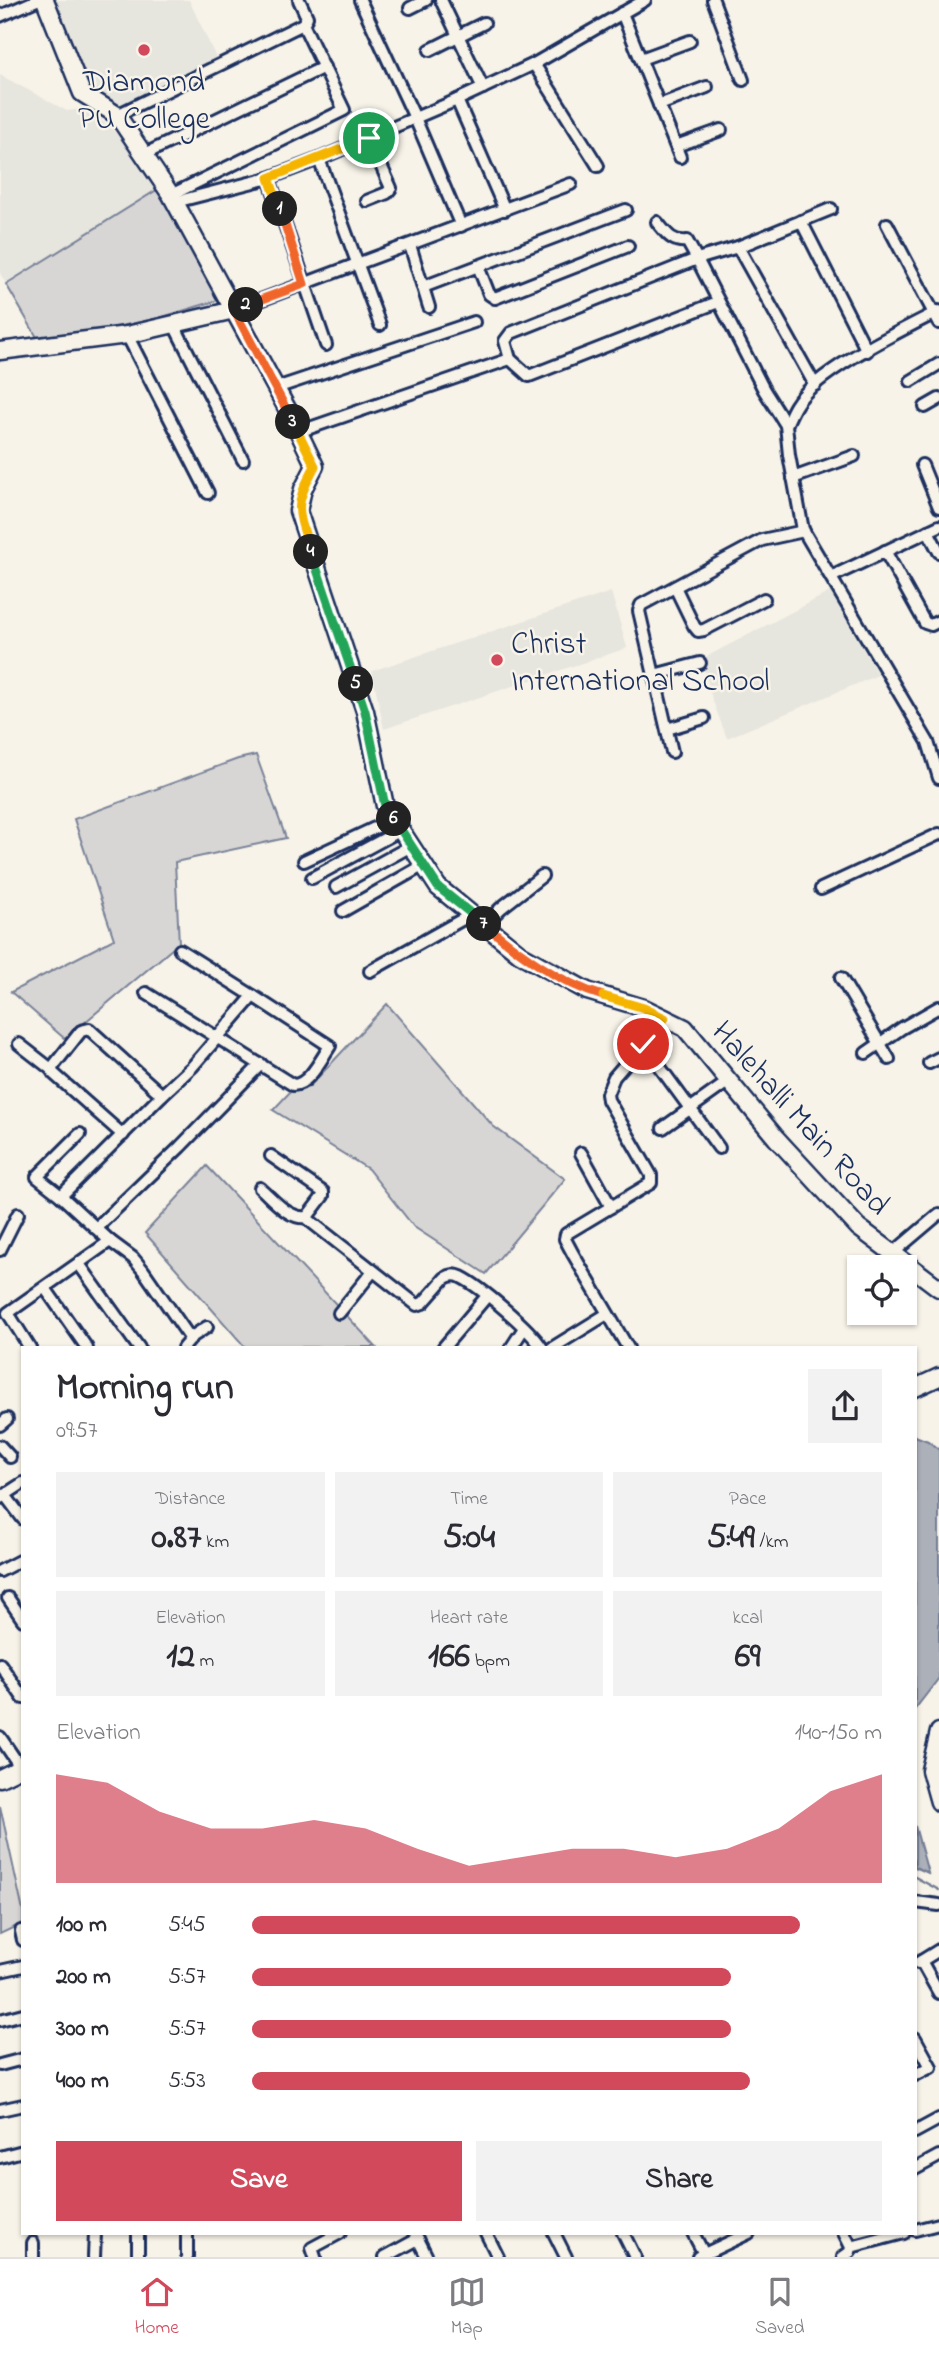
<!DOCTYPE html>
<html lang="en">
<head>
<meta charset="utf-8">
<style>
	:root { --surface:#fff; --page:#f2f2f3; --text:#2b2b33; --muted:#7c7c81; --line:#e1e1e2; --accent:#d1495b }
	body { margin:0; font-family:"Indie Flower",sans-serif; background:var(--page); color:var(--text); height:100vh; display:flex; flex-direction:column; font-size:26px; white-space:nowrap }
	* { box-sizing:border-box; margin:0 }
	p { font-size:23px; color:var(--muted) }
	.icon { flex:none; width:38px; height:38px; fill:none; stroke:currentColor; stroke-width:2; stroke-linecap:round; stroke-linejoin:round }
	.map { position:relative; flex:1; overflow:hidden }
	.sheet { position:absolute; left:21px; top:1346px; width:896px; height:889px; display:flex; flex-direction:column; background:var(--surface); border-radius:0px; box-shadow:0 2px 5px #0004 }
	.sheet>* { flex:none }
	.fabs { position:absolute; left:847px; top:1255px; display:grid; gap:14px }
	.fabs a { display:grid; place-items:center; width:70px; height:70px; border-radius:0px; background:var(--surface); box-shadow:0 2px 5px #0004; font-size:35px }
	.pin { position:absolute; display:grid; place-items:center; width:60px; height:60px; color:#fff; margin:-30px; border:4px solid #fff; border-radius:50%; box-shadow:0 2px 7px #0007 }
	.km { position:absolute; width:35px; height:35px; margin:-18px; border-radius:50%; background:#222; color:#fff; font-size:19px; line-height:35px; text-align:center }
	.round { display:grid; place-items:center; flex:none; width:74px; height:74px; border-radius:0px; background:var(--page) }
	.head { display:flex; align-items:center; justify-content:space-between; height:119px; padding:0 35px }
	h1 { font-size:38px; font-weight:800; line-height:52px }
	.metrics { display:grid; grid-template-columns:repeat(3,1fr); gap:10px; height:119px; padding:7px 35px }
	.metrics div { display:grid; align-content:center; border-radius:0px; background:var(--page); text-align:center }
	.metrics b { font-size:35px; font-weight:800 }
	.metrics small { font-size:19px; font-weight:400 }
	.metrics p { font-size:19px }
	.chart { height:196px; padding:14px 35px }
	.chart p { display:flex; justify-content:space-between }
	.chart svg { width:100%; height:126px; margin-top:7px; fill:var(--accent); opacity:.7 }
	.cta { display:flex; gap:14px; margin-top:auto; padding:14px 35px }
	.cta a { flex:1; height:80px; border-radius:0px; background:var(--accent); color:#fff; font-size:28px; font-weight:800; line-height:80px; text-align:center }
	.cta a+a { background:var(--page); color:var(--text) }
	ul { padding:0 35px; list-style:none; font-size:23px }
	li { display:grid; grid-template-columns:112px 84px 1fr; align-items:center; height:52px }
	li i { height:18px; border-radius:9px; background:var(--accent) }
	.tabs { display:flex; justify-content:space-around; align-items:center; height:98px; border-top:2px solid var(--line); background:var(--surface); font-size:19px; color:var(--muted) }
	.tabs a { display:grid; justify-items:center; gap:4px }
	.tabs .selected { color:var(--accent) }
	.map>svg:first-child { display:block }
</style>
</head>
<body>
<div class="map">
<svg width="939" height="2257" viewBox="0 0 939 2257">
	<rect width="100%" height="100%" fill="#f7f3e8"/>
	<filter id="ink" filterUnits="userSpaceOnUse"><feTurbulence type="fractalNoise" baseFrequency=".0143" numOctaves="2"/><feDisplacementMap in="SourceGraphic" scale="14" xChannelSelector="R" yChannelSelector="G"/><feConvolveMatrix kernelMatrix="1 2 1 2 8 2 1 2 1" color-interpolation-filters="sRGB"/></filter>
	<g filter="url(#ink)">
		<g fill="#e6e5de">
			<path d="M56,0H189L218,62L120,109L88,83Z"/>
			<path d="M0,75L67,111L87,108L130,145L160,188L6,284L0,273Z"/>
			<path d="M611,592L627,648L384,729L372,671Z"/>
			<path d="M830,592L878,675L727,738L712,699L702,659Z"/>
		</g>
		<g fill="#d7d6d4" stroke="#798299" stroke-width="2">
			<path d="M160,188L222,299L159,318L92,332L38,339L6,284Z"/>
			<path d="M256,755L286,838L175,862L179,943L65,1039L11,992L114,939L74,819L238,759Z"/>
			<path d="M387,1004L493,1126L565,1179L486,1274L414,1227L368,1169L273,1110L291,1091L309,1087Z"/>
			<path d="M207,1166L376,1347H245L145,1233Z"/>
			<path d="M0,1806L23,1911V1923L0,1934Z"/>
		</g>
		<g fill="#acb0b9" stroke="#727c95" stroke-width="2">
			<path d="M915,1436L928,1441L939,1450V1678L915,1709Z"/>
			<path d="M915,1826L928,1873L915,1867Z"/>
		</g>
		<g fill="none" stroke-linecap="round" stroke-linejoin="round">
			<path stroke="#727c95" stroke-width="2.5" d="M915,1877L939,1890"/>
			<g stroke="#1b2f5e" stroke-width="16">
				<g id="street">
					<path d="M299,0L307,17L303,24"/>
					<path d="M360,0L415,118L461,226"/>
					<path d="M441,0L483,88"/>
					<path d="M713,0L743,80"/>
					<path d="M410,8L426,0"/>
					<path d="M622,13L680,157"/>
					<path d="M0,16L37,0"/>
					<path d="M430,50L484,23"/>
					<path d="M641,59L690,41"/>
					<path d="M534,64L598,166"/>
					<path d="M457,100L505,210"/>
					<path d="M659,105L707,87"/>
					<path d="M117,115L303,24L344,110L171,195"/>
					<path d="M676,146L721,130"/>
					<path d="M145,154L324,67"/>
					<path d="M319,159L380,325"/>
					<path d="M269,178L326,345"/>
					<path d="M367,201L387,193L391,188L369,138"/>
					<path d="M175,202L269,178L319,159L457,100L534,64L645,0"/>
					<path d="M831,209L738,247L697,259L764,390L786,425L789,455L803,530L928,742L939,778"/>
					<path d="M801,221L867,351"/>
					<path d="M657,222C666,233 672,243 687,241L697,259L511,333L505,341L510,359L529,376L718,302"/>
					<path d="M887,224L939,323"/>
					<path d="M410,245L429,307"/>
					<path d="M738,247L815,385"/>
					<path d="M478,266L489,294L495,298L628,246"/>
					<path d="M423,287L626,210"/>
					<path d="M234,310L571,184"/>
					<path d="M174,325L243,460"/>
					<path d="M127,335L208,493"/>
					<path d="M911,381L939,364"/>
					<path d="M276,388L474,322"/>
					<path d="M925,407L939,399"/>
					<path d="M786,425C789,419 792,411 796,405C816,371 902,330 939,311"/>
					<path d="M298,432L510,359"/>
					<path d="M922,465L939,507"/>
					<path d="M793,478L854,456"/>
					<path d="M928,531L939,552"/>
					<path d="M885,551L925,623L931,625L939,621"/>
					<path d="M831,577L939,526"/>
					<path d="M675,587L694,626L698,631L704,630L764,599"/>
					<path d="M654,675L700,663"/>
					<path d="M667,729L704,718"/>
					<path d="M672,752L639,611L641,605L762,540L804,531"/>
					<path d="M304,861L394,819"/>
					<path d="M312,878L401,830"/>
					<path d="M336,887L411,846"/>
					<path d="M821,889L939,834"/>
					<path d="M343,911L424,865"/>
					<path d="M485,924L501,908L542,876"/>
					<path d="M180,950L253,996"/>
					<path d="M370,971L472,914"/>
					<path d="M841,978L889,1059"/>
					<path d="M19,1044L51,1069"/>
					<path d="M643,1044L719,1148"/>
					<path d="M866,1053L902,1028L939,1007"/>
					<path d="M929,1063L939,1058"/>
					<path d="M663,1128L729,1081"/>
					<path d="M123,1135L54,1074L51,1069L81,1031L89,1029L162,1095"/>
					<path d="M581,1153L611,1207"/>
					<path d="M271,1156L323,1192V1196L307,1217L310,1221L417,1305L423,1303L445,1278C450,1275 455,1274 461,1277C481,1287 530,1329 542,1348"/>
					<path d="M260,1188C273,1199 289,1220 307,1217"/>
					<path d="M61,1196L37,1177L80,1134"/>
					<path d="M96,1228L180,1147L261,1064"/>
					<path d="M110,1241L133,1258L143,1270L190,1338L189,1341L183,1348"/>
					<path d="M0,1250L18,1214"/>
					<path d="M893,1253L939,1214"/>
					<path d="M79,1264L139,1348"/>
					<path d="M45,1288L87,1348"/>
					<path d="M339,1313L373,1271"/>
					<path d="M190,1338L207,1327"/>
					<path d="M30,1348L8,1313L110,1241L61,1196L162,1095L192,1067L253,996L330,1046C321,1059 309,1085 293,1085L146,993"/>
					<path d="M443,1348L487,1296"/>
					<path d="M511,1348L524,1328"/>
					<path d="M552,1348L607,1314"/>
					<path d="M628,1348L573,1254L565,1239L566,1234L651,1183V1175L608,1100L607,1094L614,1077L665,1018"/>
					<path d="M0,1425L7,1419"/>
					<path d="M0,1446L10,1457"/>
					<path d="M5,1495L23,1519"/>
					<path d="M0,1498L23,1483"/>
					<path d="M0,1571L23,1559"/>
					<path d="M8,1598L23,1620"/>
					<path d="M0,1664L23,1698"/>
					<path d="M0,1737L21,1768"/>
					<path d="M915,1902L939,1905"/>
					<path d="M21,1931L23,1940"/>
					<path d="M921,1961L939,1993"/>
					<path d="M918,1963L939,1950"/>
					<path d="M0,1971L23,1966"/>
					<path d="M0,2020L23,2014"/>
					<path d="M915,2038L931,2067L915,2075"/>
					<path d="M0,2065L23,2059"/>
					<path d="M0,2110L23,2105"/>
					<path d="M915,2132L939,2119"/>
					<path d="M0,2157L23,2151"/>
					<path d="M915,2169L939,2156"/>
					<path d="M915,2230L939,2224"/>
					<path d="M187,2233V2257"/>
					<path d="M415,2233L427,2257"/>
					<path d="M486,2233L498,2257"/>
					<path d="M554,2233L566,2257"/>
					<path d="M623,2233L635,2257"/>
					<path d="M693,2233L704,2254"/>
					<path d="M851,2247L904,2233"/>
					<path d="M33,2257V2243"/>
					<path d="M94,2257L95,2233"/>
					<path d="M138,2257V2233"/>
					<path d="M315,2257L312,2248L340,2233"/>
					<path d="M385,2257L418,2239"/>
					<path d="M698,2257L749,2233"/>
					<path d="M843,2257L850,2252L851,2247L844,2233"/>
				</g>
			</g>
			<g stroke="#1b2f5e" stroke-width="21">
				<g id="secondary">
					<path d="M45,0L82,93L117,115L171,195L290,414L315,466L303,489L298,511L365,711L385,806L438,887L520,954L587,991L644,1008L685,1028L776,1138L858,1227L939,1288"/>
					<path d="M0,351L127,335L234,310"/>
					<path d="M915,1388L939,1377"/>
					<path d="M939,1732L930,1770L939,1802"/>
					<path d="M0,1778L23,1767"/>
				</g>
			</g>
			<use href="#street" stroke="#f7f3e8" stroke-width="10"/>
			<use href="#secondary" stroke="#f7f3e8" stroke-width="16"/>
		</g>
	</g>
	<g fill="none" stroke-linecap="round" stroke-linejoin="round" filter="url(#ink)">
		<g stroke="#fff" stroke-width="14">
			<path id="split-1" d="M280,209L269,178L369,138"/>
		</g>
		<g stroke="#fff" stroke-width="14">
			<path id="split-2" d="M246,305L304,284L280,209"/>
		</g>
		<g stroke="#fff" stroke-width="14">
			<path id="split-3" d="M246,305L234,310L293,422"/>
		</g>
		<g stroke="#fff" stroke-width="14">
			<path id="split-4" d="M293,422L315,466C293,507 297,509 311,552"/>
		</g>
		<g stroke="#fff" stroke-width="14">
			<path id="split-5" d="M311,552L356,684"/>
		</g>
		<g stroke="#fff" stroke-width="14">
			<path id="split-6" d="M356,684L365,711L385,806L394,819"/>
		</g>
		<g stroke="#fff" stroke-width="14">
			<path id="split-7" d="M394,819L438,887L484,924"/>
		</g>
		<g stroke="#fff" stroke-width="14">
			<path id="split-8" d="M484,924C519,953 559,983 603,996"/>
		</g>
		<g stroke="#fff" stroke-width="14">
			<path id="split-9" d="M603,996L644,1008L665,1018L643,1044"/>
		</g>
		<use href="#split-1" stroke="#f5b400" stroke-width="9"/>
		<use href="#split-2" stroke="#f0652b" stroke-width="9"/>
		<use href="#split-3" stroke="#f0652b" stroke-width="9"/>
		<use href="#split-4" stroke="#f5b400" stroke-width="9"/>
		<use href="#split-5" stroke="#22a559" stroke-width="9"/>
		<use href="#split-6" stroke="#22a559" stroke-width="9"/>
		<use href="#split-7" stroke="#22a559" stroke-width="9"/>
		<use href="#split-8" stroke="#f0652b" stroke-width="9"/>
		<use href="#split-9" stroke="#f5b400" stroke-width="9"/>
	</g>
	<g fill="#d1495b" stroke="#f7f3e8" stroke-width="2.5">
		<circle cx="144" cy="50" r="7"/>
		<circle cx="497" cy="660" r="7"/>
	</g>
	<g text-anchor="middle" stroke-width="5" stroke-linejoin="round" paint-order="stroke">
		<g font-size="32" fill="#1b2f5e" stroke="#f7f3e8">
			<text x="144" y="91">Diamond<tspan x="144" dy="37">PU College</tspan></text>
			<text x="511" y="653" text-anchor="start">Christ<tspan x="511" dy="37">International School</tspan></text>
		</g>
		<g font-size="32" fill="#1b2f5e" stroke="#f7f3e8">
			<text transform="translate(802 1117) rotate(48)" y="11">Halehalli Main Road</text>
		</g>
	</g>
</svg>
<div class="fabs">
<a><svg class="icon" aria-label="locate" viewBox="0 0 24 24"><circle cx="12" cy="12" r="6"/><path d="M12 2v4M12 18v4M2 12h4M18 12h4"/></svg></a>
</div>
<div class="pin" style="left:369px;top:138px;background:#1e9e55"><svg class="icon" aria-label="arrive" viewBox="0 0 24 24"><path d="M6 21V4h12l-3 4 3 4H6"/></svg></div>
<div class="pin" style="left:643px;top:1044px;background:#d93025"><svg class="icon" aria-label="check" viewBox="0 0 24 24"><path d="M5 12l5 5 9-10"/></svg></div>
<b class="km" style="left:280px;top:209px">1</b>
<b class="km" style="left:246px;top:305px">2</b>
<b class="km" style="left:293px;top:422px">3</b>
<b class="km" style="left:311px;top:552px">4</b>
<b class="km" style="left:356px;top:684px">5</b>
<b class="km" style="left:394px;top:819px">6</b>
<b class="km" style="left:484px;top:924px">7</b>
<section class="sheet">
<div class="head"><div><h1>Morning run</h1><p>09:57</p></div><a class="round"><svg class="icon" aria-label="share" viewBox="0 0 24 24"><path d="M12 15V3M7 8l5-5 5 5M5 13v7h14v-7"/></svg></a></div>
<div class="metrics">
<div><p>Distance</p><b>0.87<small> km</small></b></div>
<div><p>Time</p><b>5:04</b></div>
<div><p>Pace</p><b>5:49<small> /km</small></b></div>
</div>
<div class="metrics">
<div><p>Elevation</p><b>12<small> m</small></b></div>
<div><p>Heart rate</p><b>166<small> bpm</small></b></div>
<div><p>kcal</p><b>69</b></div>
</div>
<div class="chart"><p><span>Elevation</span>140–150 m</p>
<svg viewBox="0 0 160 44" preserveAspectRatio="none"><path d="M0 44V6L10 9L20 19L30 25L40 25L50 22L60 25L70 32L80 38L90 35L100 32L110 32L120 35L130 32L140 25L150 12L160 6V44z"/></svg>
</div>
<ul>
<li><b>100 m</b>5:45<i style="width:87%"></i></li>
<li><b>200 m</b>5:57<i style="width:76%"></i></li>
<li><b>300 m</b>5:57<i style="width:76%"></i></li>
<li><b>400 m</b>5:53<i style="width:79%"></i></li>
</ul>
<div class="cta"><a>Save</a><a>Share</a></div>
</section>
</div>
<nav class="tabs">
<a class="selected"><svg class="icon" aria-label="home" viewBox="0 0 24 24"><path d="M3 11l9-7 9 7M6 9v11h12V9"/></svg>Home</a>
<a><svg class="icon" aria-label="map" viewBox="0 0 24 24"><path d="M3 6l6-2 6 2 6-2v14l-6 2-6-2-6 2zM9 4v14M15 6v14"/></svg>Map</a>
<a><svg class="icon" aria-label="saved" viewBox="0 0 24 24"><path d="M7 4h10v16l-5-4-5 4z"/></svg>Saved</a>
</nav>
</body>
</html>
